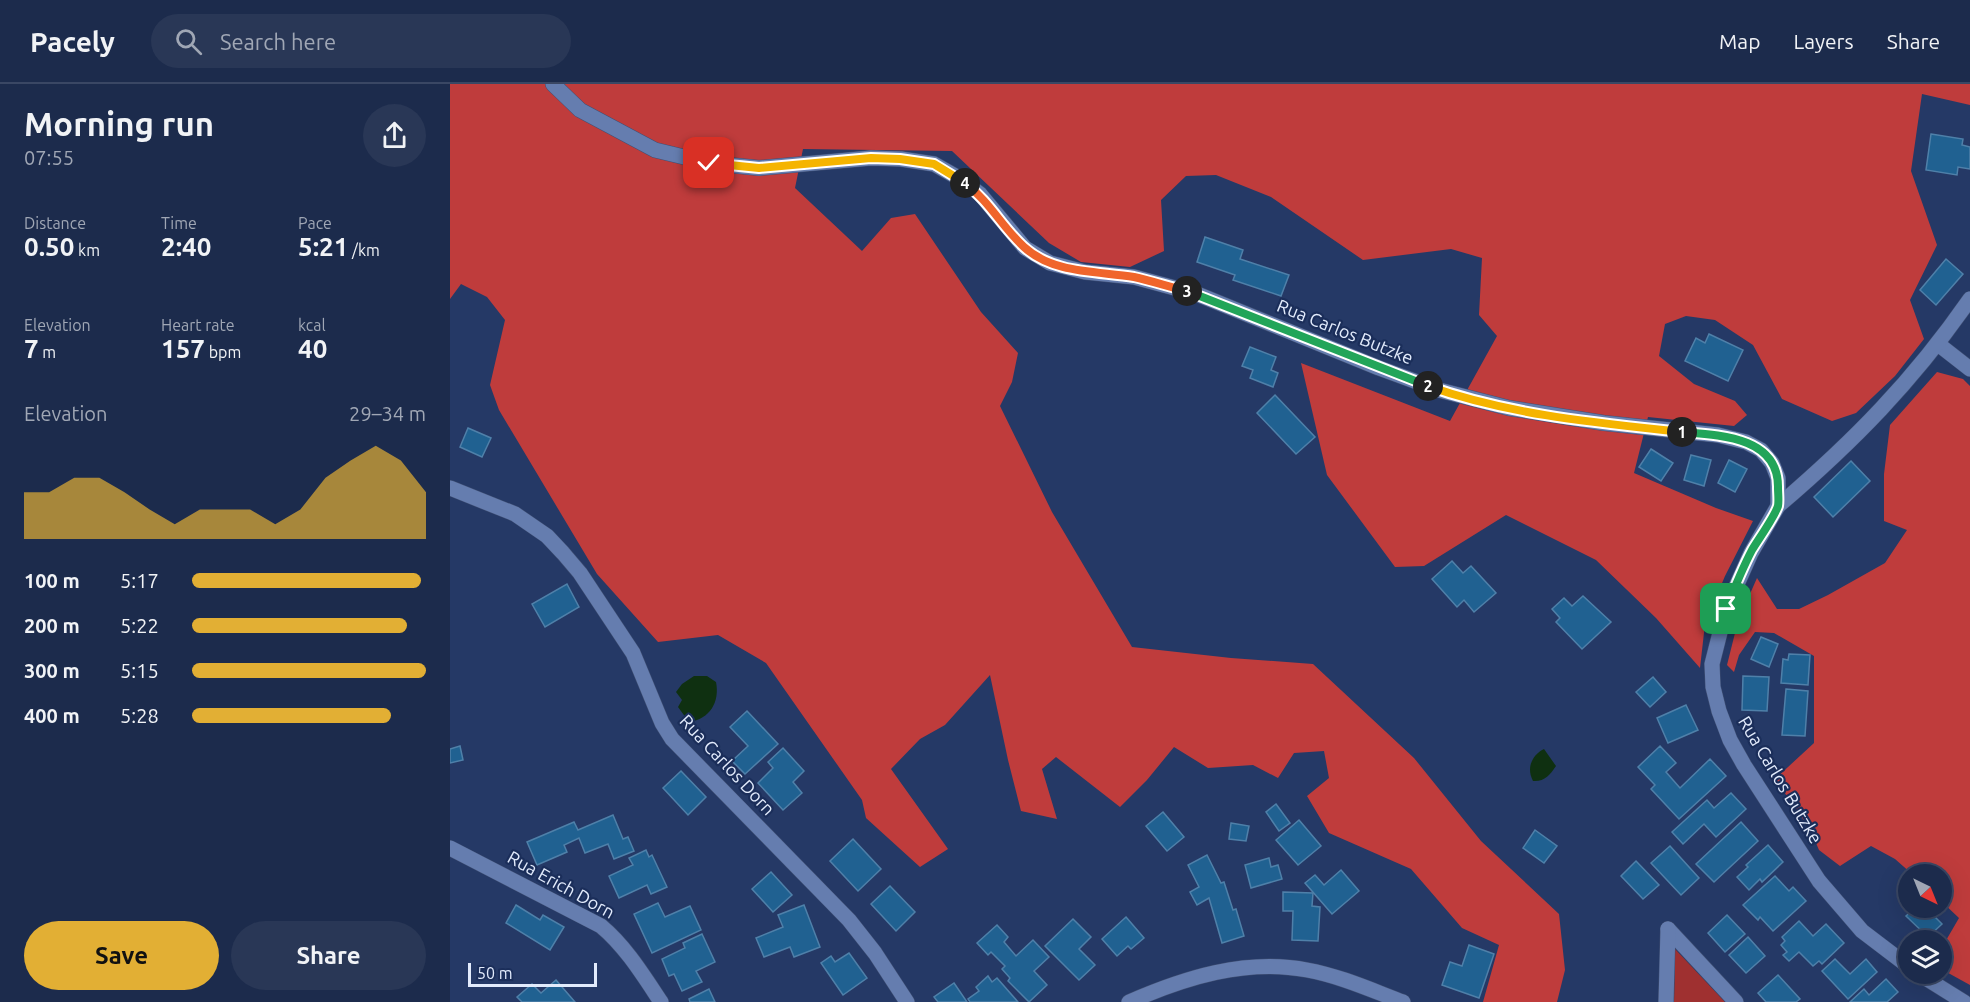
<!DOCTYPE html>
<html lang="en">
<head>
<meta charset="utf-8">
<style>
	:root { --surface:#1c2b4c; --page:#293756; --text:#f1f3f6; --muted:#a0a7b5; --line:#3a4764; --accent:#e2af34 }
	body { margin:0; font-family:Ubuntu,sans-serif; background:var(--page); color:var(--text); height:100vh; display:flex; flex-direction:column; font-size:22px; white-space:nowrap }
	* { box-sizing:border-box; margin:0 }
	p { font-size:20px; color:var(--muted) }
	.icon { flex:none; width:33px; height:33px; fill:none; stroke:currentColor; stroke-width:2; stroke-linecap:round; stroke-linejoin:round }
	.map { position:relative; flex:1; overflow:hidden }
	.drawer { display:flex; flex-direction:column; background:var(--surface); width:450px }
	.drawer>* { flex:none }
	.needle { width:39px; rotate:137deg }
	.fabs { position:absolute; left:1448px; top:780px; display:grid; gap:12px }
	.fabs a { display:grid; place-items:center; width:54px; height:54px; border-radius:50%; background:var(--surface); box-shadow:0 6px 24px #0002,0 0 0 2px var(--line); font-size:30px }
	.scale { position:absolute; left:18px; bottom:15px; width:129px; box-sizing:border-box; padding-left:6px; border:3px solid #e2ebfc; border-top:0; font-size:16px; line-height:21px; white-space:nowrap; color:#e2ebfc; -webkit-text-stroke:4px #1b2e5a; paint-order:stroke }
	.pin { position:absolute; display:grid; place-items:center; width:51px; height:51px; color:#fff; margin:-26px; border-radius:12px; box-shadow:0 3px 9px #0006 }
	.km { position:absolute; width:30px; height:30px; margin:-15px; border-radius:50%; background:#222; color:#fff; font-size:16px; line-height:30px; text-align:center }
	.round { display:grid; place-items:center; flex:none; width:63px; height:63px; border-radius:32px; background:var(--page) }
	.headline { display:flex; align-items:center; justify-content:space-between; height:102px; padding:0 24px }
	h1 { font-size:33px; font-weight:700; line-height:45px }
	.stats { display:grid; grid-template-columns:repeat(3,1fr); gap:9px; height:102px; padding:6px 24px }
	.stats div { display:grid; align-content:center }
	.stats b { font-size:26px; font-weight:700 }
	.stats small { font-size:16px; font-weight:400 }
	.stats p { font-size:16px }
	.chart { height:168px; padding:12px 24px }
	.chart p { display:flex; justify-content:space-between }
	.chart svg { width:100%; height:108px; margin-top:6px; fill:var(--accent); opacity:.7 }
	.primary-button { display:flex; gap:12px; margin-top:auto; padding:12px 24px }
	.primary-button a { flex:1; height:69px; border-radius:36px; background:var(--accent); color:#111; font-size:24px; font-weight:700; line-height:69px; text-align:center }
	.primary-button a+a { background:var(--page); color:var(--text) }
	ul { padding:0 24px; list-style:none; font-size:20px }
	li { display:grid; grid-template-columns:96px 72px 1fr; align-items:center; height:45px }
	li i { height:15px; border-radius:8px; background:var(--accent) }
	header { display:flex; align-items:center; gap:36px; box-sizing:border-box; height:84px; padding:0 30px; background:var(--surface); border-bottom:2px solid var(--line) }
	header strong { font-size:28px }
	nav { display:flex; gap:33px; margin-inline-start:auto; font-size:21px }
	.search { width:420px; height:54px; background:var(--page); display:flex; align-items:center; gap:15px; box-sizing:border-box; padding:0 21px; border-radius:33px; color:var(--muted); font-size:22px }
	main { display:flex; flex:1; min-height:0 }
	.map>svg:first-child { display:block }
</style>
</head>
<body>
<header>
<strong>Pacely</strong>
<div class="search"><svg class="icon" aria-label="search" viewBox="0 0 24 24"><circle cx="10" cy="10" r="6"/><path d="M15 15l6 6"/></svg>Search here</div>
<nav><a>Map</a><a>Layers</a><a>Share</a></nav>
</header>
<main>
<section class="drawer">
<div class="headline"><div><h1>Morning run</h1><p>07:55</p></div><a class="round"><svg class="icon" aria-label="share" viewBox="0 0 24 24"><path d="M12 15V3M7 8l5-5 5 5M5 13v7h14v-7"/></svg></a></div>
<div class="stats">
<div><p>Distance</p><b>0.50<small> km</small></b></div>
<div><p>Time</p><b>2:40</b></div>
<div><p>Pace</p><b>5:21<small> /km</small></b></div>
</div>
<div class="stats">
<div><p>Elevation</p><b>7<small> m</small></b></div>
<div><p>Heart rate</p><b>157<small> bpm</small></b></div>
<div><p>kcal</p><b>40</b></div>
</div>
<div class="chart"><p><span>Elevation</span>29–34 m</p>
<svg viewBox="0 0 160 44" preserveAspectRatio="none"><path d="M0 44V25L10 25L20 19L30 19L40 25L50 32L60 38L70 32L80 32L90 32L100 38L110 32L120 19L130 12L140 6L150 12L160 25V44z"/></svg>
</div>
<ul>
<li><b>100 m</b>5:17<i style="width:98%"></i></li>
<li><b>200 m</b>5:22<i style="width:92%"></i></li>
<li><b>300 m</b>5:15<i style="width:100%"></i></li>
<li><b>400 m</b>5:28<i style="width:85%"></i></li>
</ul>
<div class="primary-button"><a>Save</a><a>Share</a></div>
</section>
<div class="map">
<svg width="1520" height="918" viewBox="0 0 1520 918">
	<rect width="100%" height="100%" fill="#253966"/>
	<path fill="#9f3030" d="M1225,865L1275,918H1224Z"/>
	<g fill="#bf3c3c">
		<path d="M0,0H1520V21L1472,10L1461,87L1487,161L1460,216L1474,255L1445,292L1406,329L1382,337L1332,315L1303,261L1265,236L1236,232L1215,240L1209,272L1244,300L1285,317L1297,331L1284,342L1198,333L1184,389L1266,424L1303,437L1275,492L1255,540L1250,584L1206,534L1146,476L1056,431L974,482L945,483L877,391L851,279L1000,337L1047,252L1029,231L1032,174L1001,165L913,176L821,113L766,91L736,92L711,116L714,167L680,183L631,178L599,159L502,67L353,65L345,104L412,167L441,134L465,130L531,228L568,269L562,298L550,322L602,428L682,563L781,574L863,580L964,674L1031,757L1109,830L1115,886L1107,918H1033L1049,861L1012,844L961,785L879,749L857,712L879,694L874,667L844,669L828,694L803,681L758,684L724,663L697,696L670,723L606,673L592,685L607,735L571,727L558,676L540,591L495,641L470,655L441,685L498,765L470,783L416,734L412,716L316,579L268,551L208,558L147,490L49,326L40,301L55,236L37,213L11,200L0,215Z"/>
		<path d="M1487,288L1513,295L1520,302V901L1491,885V865L1509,834L1491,817V790H1462L1445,775L1421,762L1390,782L1369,766L1360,745L1325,695L1364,659V572L1324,549L1305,548L1289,571L1284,588L1277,581L1288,537L1307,494L1327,525H1349L1378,511L1435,479L1457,446L1434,437V390L1440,341Z"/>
	</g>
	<g fill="#0f3011">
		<path d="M244,592H257L266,598C270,618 260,635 239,638L228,623L232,616L226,608L232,600Z"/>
		<path d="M1094,665L1106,682C1100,691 1094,698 1083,697C1076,684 1082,671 1094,665Z"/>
	</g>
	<g fill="#206191" stroke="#4f80a9" stroke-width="1.5">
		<path d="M1481,50L1513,55L1512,61L1520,63V85L1508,83L1507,91L1476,86Z"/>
		<path d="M755,153L793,166L790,175L839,191L831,212L783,196L785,191L747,178Z"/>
		<path d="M1496,175L1513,190L1486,221L1470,206Z"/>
		<path d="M1259,250L1293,266L1278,297L1235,277L1246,254L1255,259Z"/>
		<path d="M800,263L826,273L821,286L828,289L823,303L800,294L803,286L792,282Z"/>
		<path d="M825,311L865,353L846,370L807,329Z"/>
		<path d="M18,344L41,354L32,373L10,363Z"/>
		<path d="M1201,365L1223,379L1211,397L1189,383Z"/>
		<path d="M1241,371L1261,376L1254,402L1234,396Z"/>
		<path d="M1279,376L1297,385L1285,408L1268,399Z"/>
		<path d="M1401,377L1420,397L1383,433L1364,413Z"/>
		<path d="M1002,477L1013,489L1021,482L1046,509L1024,528L1014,516L1007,523L982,495Z"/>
		<path d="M117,500L129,523L95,543L82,520Z"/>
		<path d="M1133,512L1161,538L1132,565L1106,538L1110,534L1102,525L1114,514L1122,522Z"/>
		<path d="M1311,553L1328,560L1319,583L1301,575Z"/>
		<path d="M1339,570L1360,571L1358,601L1331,599L1333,575L1338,576Z"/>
		<path d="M1293,592L1319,593L1317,627L1292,626Z"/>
		<path d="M1203,593L1216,608L1200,623L1186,608Z"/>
		<path d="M1336,605L1358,607L1355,652L1332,651Z"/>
		<path d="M1236,621L1248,646L1218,659L1207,634Z"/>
		<path d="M297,627L328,660L295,690L282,677L298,662L280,643Z"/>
		<path d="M10,662L13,676L0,679V665Z"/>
		<path d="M1210,662L1226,679L1216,688L1230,704L1260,675L1276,692L1229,735L1201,705L1205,701L1188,683Z"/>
		<path d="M333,664L354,687L343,698L352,709L333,726L308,699L323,684L318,678Z"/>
		<path d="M231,687L256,713L238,731L213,704Z"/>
		<path d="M1281,709L1296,725L1266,753L1254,740L1233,760L1222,748L1257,716L1264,724Z"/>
		<path d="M826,720L840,739L829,747L816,728Z"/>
		<path d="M713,728L734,753L717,767L696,742Z"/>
		<path d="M163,731L173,755L178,753L184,767L164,775L158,760L135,769L129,754L114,761L117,768L87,781L77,758L124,738L128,746Z"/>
		<path d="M849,736L871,762L848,781L826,756Z"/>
		<path d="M1291,738L1308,757L1264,798L1246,780Z"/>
		<path d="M781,739L799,742L796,757L779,755Z"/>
		<path d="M1085,746L1107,762L1094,779L1073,764Z"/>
		<path d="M403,755L431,785L408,807L380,777Z"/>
		<path d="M1318,761L1333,778L1312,798L1310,795L1299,806L1287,793L1298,783L1296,781Z"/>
		<path d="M1220,762L1249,794L1231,811L1201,779Z"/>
		<path d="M196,766L199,773L202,771L217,803L201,810L197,801L169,814L159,792L183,781L179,774Z"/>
		<path d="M757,771L771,799L774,798L783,826L786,825L794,852L772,859L759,814L747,821L740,808L749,803L738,781Z"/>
		<path d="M819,774L821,783L828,781L832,795L801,804L795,781Z"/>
		<path d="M1186,777L1209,801L1193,815L1171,792Z"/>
		<path d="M891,786L909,807L882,830L855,799L865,791L874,801Z"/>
		<path d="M321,788L342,811L323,828L302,805Z"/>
		<path d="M1325,792L1339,807L1343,803L1356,817L1323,847L1310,833L1308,836L1293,821Z"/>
		<path d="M440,802L465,828L446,847L421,820Z"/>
		<path d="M833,808L863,809L862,822L870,823L868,857L842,856L843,827H833Z"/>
		<path d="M208,819L215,833L240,822L251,846L202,869L184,830Z"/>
		<path d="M66,821L90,836L93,831L114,843L100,866L56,839Z"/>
		<path d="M354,821L370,863L344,873L340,863L314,873L306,854L333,843L328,831Z"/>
		<path d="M1465,824H1476L1492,840L1478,853L1456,832Z"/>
		<path d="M1277,831L1295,850L1275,868L1258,849Z"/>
		<path d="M676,833L694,854L681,865L678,862L667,872L652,855Z"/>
		<path d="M623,835L641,853L629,865L645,881L629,896L595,862Z"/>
		<path d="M1349,837L1363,852L1376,840L1394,859L1372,880L1369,877L1363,882L1349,868L1339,877L1333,871L1337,868L1331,861L1335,857L1332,853Z"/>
		<path d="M547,841L558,853L554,858L566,872L583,856L599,873L584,887L597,901L579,918L558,897L560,894L552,885L555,882L541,868L538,871L527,859Z"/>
		<path d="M252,850L265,878L246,887L252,898L232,907L224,890L219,892L212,875L235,864L233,859Z"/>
		<path d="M1298,853L1315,872L1296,889L1279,871Z"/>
		<path d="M1019,861L1044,870L1029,914L992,901L1000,878L1012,882Z"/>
		<path d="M399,869L417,894L393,911L371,879L381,872L385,878Z"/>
		<path d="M1385,875L1400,890L1416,875L1427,888L1398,915L1372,887Z"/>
		<path d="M1328,891L1350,915L1346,918H1316L1308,909Z"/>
		<path d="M538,892L542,898L547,894L568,918H520L518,915L529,907L526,903Z"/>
		<path d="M1436,895L1448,908L1437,918H1400L1414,905L1419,911Z"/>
		<path d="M106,896L125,918H72L67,913L82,900L91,909Z"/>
		<path d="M504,899L517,918H488L484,913Z"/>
		<path d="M259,905L265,918H240L239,915Z"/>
	</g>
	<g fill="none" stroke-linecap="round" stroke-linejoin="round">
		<g stroke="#405074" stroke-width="16">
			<g id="street">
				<path d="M103,0L130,26L205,66L259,79L309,84L421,74L451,75L484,80L507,93L530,110L575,164L600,179L635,188L684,193L747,210L929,284L989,306L1059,324L1154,339L1268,351L1296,358L1311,366L1322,379L1328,394V422L1301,469L1276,525L1262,580L1263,603L1269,627L1280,656L1294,681L1369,797L1412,847L1458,882"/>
				<path d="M1488,260L1520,285"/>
				<path d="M0,404L65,430L97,452L113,469L130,489L183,569L212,639L222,655L399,836L425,869L457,918"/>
				<path d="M1328,422C1403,358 1463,297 1520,215"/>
				<path d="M0,764L151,842C176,863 193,891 211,918"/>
				<path d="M1218,845L1286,918"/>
				<path d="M1469,890L1514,918"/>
				<path d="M1216,918L1218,845"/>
			</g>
		</g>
		<g stroke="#405074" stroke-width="16">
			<path id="secondary" d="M679,918C734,894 796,874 857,886C890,892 921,906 953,918"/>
		</g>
		<use href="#street" stroke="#657daf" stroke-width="15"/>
		<use href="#secondary" stroke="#657daf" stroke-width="15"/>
	</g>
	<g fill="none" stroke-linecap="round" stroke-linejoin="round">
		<g stroke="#fff" stroke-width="12">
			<path id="split-1" d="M1232,348C1270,351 1329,353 1328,404C1328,409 1329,417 1328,422C1325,432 1308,456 1302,466C1292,485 1284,505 1276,525"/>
		</g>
		<g stroke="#fff" stroke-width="12">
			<path id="split-2" d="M978,302C1059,331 1148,339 1232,348"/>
		</g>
		<g stroke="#fff" stroke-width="12">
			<path id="split-3" d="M737,207L978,302"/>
		</g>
		<g stroke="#fff" stroke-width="12">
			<path id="split-4" d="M515,99C540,118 552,143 574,163C603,190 648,187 684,193C702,197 720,203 737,207"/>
		</g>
		<g stroke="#fff" stroke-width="12">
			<path id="split-5" d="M259,79L309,84L421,74L450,75L484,80L515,99"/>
		</g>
		<use href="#split-1" stroke="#22a559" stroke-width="8"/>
		<use href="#split-2" stroke="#f5b400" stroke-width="8"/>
		<use href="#split-3" stroke="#22a559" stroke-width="8"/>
		<use href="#split-4" stroke="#f0652b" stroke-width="8"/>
		<use href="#split-5" stroke="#f5b400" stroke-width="8"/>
	</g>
	<g text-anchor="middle" stroke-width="4.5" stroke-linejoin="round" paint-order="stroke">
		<g font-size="18" fill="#e2ebfc" stroke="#1b2e5a">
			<text transform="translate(895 248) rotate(22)" y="6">Rua Carlos Butzke</text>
			<text transform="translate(277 681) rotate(47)" y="6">Rua Carlos Dorn</text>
			<text transform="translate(1330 696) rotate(59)" y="6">Rua Carlos Butzke</text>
			<text transform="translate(111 801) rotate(29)" y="6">Rua Erich Dorn</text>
		</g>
	</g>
</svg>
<div class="fabs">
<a><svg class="needle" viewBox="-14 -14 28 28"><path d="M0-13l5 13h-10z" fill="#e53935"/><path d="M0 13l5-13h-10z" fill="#a0a7b5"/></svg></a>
<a><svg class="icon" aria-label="layers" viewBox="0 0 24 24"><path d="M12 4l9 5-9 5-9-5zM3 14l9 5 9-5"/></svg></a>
</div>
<div class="scale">50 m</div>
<div class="pin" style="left:1276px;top:525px;background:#1e9e55"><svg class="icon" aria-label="arrive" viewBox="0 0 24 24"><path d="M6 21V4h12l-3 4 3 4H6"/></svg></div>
<div class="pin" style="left:259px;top:79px;background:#d93025"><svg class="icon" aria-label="check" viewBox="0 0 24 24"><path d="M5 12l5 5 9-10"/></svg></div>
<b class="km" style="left:1232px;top:348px">1</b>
<b class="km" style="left:978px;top:302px">2</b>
<b class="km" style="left:737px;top:207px">3</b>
<b class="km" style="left:515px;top:99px">4</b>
</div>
</main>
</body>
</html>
